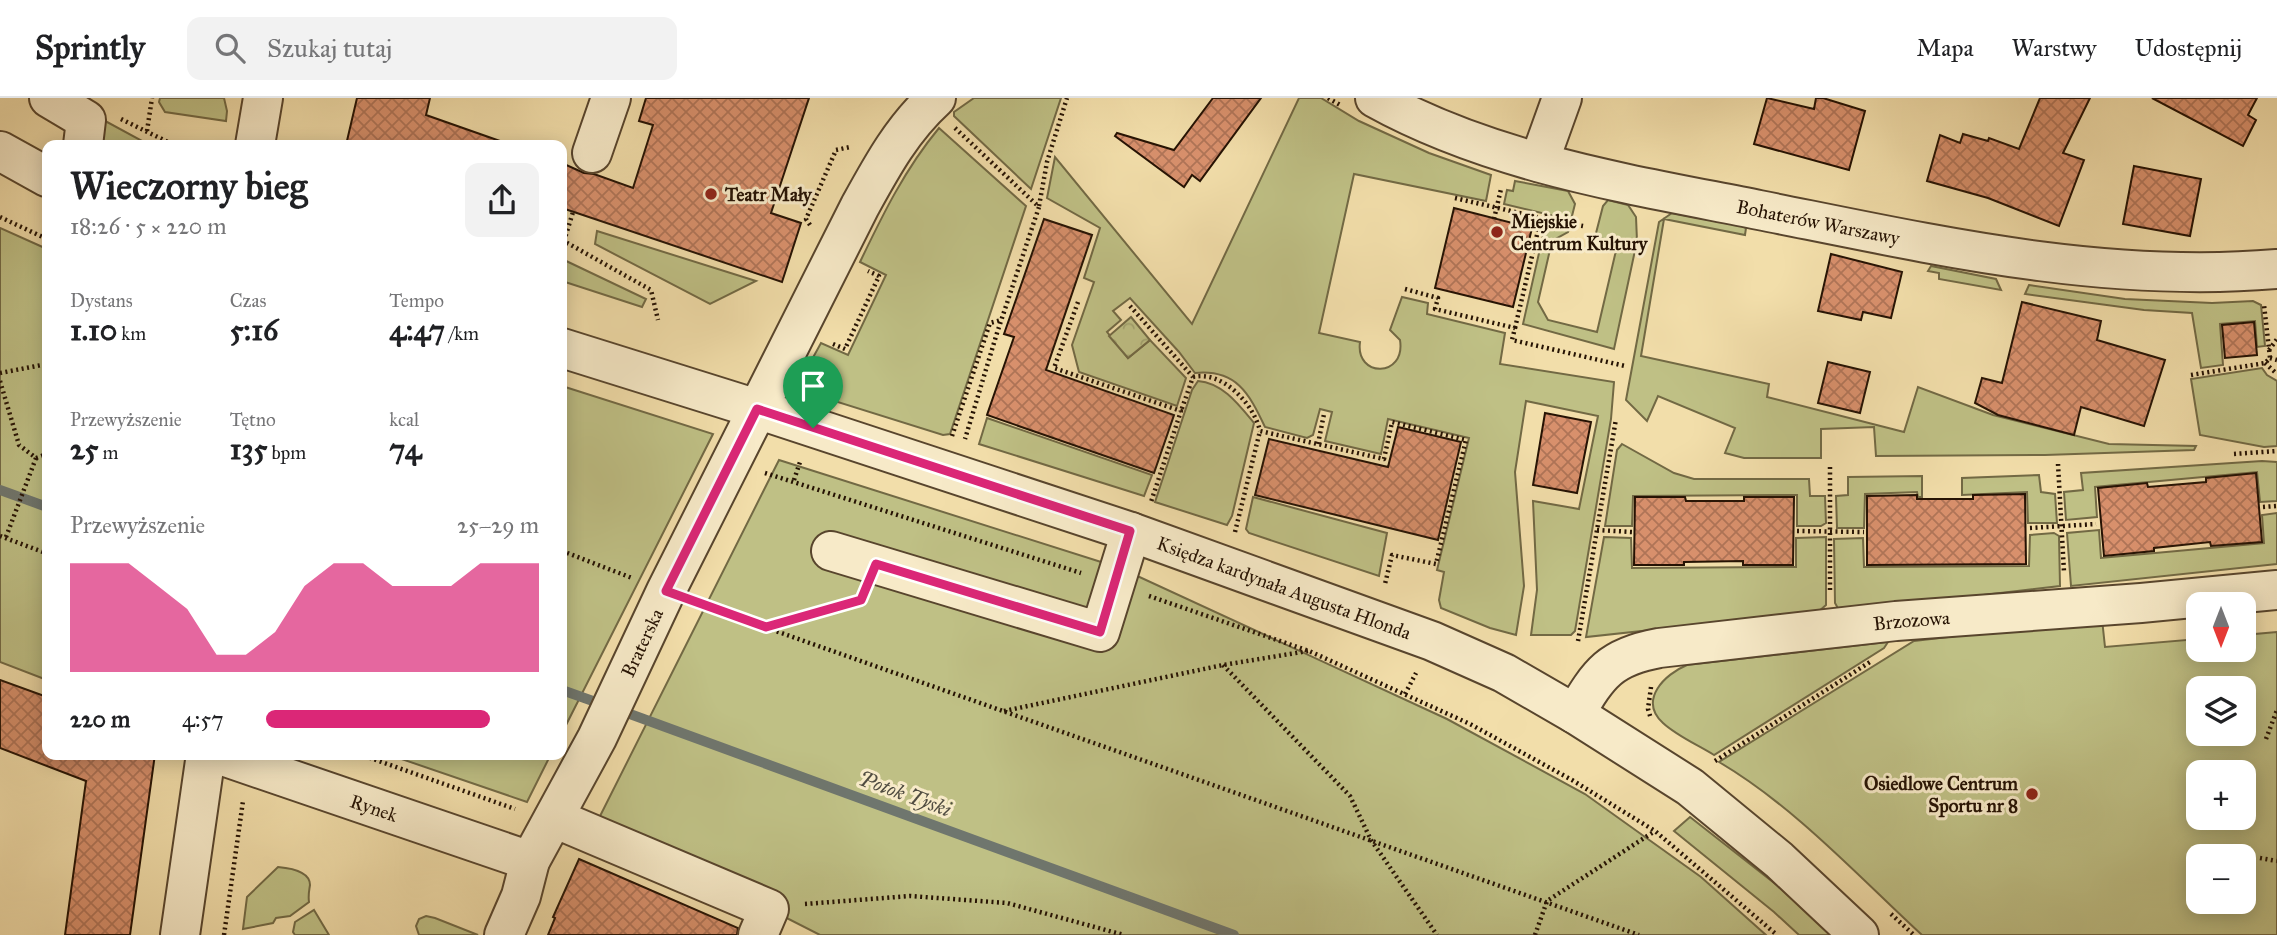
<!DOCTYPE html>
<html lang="pl">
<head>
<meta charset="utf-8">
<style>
	:root { --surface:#fff; --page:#f2f2f2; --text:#202124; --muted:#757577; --line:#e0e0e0; --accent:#db2777 }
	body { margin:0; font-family:"IM FELL Great Primer",serif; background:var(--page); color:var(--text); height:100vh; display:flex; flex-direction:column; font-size:26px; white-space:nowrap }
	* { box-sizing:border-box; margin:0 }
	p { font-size:23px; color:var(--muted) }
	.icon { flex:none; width:38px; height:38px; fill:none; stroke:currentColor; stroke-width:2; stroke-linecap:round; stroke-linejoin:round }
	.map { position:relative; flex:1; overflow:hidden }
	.details { position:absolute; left:42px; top:42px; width:525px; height:620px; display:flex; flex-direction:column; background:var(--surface); border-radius:14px; box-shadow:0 4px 18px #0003 }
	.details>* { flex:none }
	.needle { width:46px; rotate:180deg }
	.controls { position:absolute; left:2186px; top:494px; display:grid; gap:14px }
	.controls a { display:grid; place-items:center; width:70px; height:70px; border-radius:14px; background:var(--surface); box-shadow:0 4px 18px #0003; font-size:35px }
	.pin { position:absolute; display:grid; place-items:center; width:60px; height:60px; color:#fff; margin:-72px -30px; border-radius:50% 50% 50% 0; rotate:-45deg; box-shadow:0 0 7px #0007 }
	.pin .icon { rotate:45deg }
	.round { display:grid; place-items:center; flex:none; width:74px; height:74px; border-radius:14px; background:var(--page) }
	.overview { display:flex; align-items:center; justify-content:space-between; height:119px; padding:0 28px }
	h1 { font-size:38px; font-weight:700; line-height:52px }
	.metrics { display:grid; grid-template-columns:repeat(3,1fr); gap:10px; height:119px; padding:7px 28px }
	.metrics div { display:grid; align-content:center }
	.metrics b { font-size:30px; font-weight:700 }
	.metrics small { font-size:19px; font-weight:400 }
	.metrics p { font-size:19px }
	.chart { height:196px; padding:14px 28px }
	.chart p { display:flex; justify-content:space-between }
	.chart svg { width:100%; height:126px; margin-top:7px; fill:var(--accent); opacity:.7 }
	ul { padding:0 28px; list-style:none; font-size:23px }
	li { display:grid; grid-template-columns:112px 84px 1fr; align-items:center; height:52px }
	li i { height:18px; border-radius:9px; background:var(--accent) }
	header { display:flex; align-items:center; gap:42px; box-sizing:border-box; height:98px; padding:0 35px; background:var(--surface); border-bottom:2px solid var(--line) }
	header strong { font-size:33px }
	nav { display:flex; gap:38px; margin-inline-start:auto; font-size:24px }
	.search { width:490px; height:63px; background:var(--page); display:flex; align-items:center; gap:18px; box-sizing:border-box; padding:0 24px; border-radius:14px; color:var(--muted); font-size:26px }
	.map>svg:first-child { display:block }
</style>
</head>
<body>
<header>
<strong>Sprintly</strong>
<div class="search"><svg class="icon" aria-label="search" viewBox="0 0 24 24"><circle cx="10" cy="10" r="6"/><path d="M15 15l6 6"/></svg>Szukaj tutaj</div>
<nav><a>Mapa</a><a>Warstwy</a><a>Udostępnij</a></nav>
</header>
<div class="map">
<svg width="2277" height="837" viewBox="0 0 2277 837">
	<defs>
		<pattern id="park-crowns" width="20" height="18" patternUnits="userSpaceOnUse" patternTransform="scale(1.75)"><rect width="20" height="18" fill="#bfc085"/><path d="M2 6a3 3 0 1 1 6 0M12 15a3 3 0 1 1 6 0" fill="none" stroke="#a4a471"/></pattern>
		<pattern id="building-cross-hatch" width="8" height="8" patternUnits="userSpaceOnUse" patternTransform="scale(1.75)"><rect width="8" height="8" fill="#d8906c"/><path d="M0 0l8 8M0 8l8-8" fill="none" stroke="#af7457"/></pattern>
	</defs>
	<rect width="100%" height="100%" fill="#f2deaa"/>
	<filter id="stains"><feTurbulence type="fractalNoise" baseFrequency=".00286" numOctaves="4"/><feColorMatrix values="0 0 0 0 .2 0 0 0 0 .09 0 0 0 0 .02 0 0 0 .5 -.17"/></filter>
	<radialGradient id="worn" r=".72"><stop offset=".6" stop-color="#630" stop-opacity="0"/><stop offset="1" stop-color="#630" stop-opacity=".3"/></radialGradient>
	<g fill="#bfc085" stroke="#726944" stroke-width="2" fill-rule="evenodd">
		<path d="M160,0H224L227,13L226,23L165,14L159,4Z"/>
		<path d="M974,0H1061L1031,91L954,18V14Z"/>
		<path d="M1299,0H1321L1359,23L1429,55L1491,77L1486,103L1354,76L1319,235L1360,244C1355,280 1406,280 1400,242L1390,232L1402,199L1428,205L1427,216L1505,235L1500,266L1614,284L1611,321L1575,533L1571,537H1531L1537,492L1533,403L1579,411L1598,318L1526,303L1515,374L1524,488L1516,537L1490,530L1441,510L1439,502L1444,474L1437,472L1469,340L1388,321L1381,356L1325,343L1332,314L1320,311L1313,337L1307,340L1265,329C1249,295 1236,271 1195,275L1179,254L1130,200L1113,213L1121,222L1107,234L1128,260L1150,242L1186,280L1177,308L1079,274L1072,247L1094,184L1084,180L1100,130L1047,100L1055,59L1192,226Z"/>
		<path d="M96,18L146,45V47H99Z"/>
		<path d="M939,30L1026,108L950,336L943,337L812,296L803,284L805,274L821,245L848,257L886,177L860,164C883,116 905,71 939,30Z"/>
		<path d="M1515,83L1568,93L1575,106L1571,122L1504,106L1507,92L1513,93Z"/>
		<path d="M1608,102L1628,107L1636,119L1637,143L1614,251L1523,226L1546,124L1570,129L1568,134L1552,143L1538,204L1548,222L1597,234L1618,144L1595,139L1603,108Z"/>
		<path d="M1672,115L1742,128L1746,130L1745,137L1664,121L1641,258L1769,286L1767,299L1904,334L1918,289L1993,317L2109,346L2196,348L2194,352L2045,357L1876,358L1874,329L1821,331V360H1744L1725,355L1735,330L1658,298L1647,323L1626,302L1659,124Z"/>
		<path d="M0,130L47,151V582L0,564Z"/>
		<path d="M597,133L756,183L710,206L595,146Z"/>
		<path d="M562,161L646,201L642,209L562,183Z"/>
		<path d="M1931,168L1996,181L2001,192L1939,181V175L1928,173Z"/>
		<path d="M2029,187L2125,201L2212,205L2253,203L2261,207L2265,248L2257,249L2255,223L2220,226L2223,267L2201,270L2192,215L2144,212L2025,196Z"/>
		<path d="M2262,270L2267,277L2277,283V348L2264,349L2200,337L2191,281Z"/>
		<path d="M1198,283C1223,285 1239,307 1254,325L1232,418L1227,427L1155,404L1192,292Z"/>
		<path d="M562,288L713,336L562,635Z"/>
		<path d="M987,320L1152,377L1144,398L979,346Z"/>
		<path d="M1622,346L1674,375L1694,381H1809L1810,398H1825L1826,425L1821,428H1797V397L1633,398L1632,428H1605L1617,352Z"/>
		<path d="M779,362L1120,470L1447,621L1585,696L1701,779L1766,837H820L769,811L591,736Z"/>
		<path d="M2262,363L2277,364V403L2260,404L2257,374L2095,389L2097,419L2066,422L2064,394L2083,392L2081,375Z"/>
		<path d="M2039,377L2041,394L2055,396L2057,425H2028L2027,394L1962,397V380Z"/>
		<path d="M1922,378V399H1918L1917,394L1865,396L1864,430H1837L1836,398L1848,397V379Z"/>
		<path d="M1253,399L1387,435L1379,478L1249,435L1246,431Z"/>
		<path d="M2277,415V466L2071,488L2067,435L2099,432L2101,460L2264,445L2262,417Z"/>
		<path d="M2054,435L2059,438L2060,488L1840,514L1835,505L1834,441L1863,440L1864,469L2029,468L2030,437Z"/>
		<path d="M1604,439L1631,440L1632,470L1796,469V440L1826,439V507L1818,514L1586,539Z"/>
		<path d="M2102,521L2105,549L2198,541V551H2244V537L2277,534V837H1922C1857,777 1795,709 1719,664L1914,543ZM2198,590H2244V635H2198ZM2198,674H2244V719H2198ZM2198,758H2244V803H2198Z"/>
		<path d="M1888,544L1884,550L1714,657C1698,647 1677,638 1663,625C1638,602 1665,576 1687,567Z"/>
		<path d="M387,656H551L527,704Z"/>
		<path d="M1690,719L1778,788L1831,837H1799L1774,814L1674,733Z"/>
		<path d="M278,769C289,770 310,773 310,787C309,794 308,797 309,804L290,818L276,820L273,825L243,831L247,799Z"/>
		<path d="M314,812L329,837H295L293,834L295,824Z"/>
		<path d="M426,818L435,820L478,837H419L416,828L419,821Z"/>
	</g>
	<path fill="url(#park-crowns)" stroke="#726944" stroke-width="2" d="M1131,219L1150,242L1128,260L1109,238Z"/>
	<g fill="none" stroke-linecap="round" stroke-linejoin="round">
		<g stroke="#6f766e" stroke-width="10">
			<path d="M0,392L47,409"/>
			<path d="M562,592L604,607"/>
			<path d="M619,612L1234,837"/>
		</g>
	</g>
	<g fill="url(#building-cross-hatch)" stroke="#251203" stroke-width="2">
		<path d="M357,0H430L426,17L500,43V47H346Z"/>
		<path d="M646,0H809L771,115L801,125L782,184L562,110V65L584,75L594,76L633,90L653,27L639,23Z"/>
		<path d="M1213,0H1261L1200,83L1192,77L1184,89L1115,38L1117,35L1174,52Z"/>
		<path d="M1767,0L1814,11L1816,0H1823L1865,13L1849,72L1754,46Z"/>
		<path d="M2040,0H2090L2063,55L2084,62L2059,128L1988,100L1927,83L1940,37L1960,45L1963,36L1988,43L1989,40L2019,51Z"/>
		<path d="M2152,0H2257L2248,17L2256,22L2243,48Z"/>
		<path d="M2134,68L2201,81L2190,138L2123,126Z"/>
		<path d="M1454,110L1532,130L1513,209L1435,190Z"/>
		<path d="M1044,121L1092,137L1046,272L1174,317L1154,375L987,317L1014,239L1004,236Z"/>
		<path d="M1831,156L1902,174L1891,220L1863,214L1861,222L1818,213Z"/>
		<path d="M2022,204L2101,223L2097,242L2165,262L2144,328L2081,309L2074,337L1998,317L1975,305L1982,280L2002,285Z"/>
		<path d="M2254,224L2257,257L2225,260L2222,227Z"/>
		<path d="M1828,264L1870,274L1860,315L1818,305Z"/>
		<path d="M1545,315L1591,324L1577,395L1533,387Z"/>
		<path d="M1398,329L1461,344L1438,442L1255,397L1269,341L1388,369Z"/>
		<path d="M2256,375L2262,444L2211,448L2210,444L2154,450V453L2104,458L2098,390L2147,385L2148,389L2206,384V380Z"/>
		<path d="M2025,396L2026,466L1867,467V398L1917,397V401H1973V397Z"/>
		<path d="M1635,399H1685L1686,403H1744V399H1794L1793,467H1743V463L1684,464V467H1634Z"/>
		<path d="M0,582L47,599V656H155L130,837H65L86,683L0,650Z"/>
		<path d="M579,761L738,830L737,837H548L555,820L553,819Z"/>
	</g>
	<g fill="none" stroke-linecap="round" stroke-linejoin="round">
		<g stroke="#58452d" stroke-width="42">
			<g id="minor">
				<path d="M49,0L86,22L83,47"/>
				<path id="s1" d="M1375,0C1492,65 1629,86 1759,112C1930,146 2101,186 2277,171"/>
				<path d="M255,47L263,0"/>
				<path d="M0,53L47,79"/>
				<path d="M592,55L611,0"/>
				<path d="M1539,64L1562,0"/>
				<path id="s2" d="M562,250L757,311L1131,434L1432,543L1504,575L1575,616L1690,689L1779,762L1859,837"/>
				<path d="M831,453L1100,534L1131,434"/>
				<path id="s3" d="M1575,616C1599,575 1610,559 1659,550L1896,523L2141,505L2277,492"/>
				<path id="s4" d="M217,656L530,763"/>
				<path d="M554,720L769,811L758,837"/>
				<path d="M180,837L206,656"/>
				<path id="s5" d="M504,837L521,798L530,763L597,640L666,493L860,108C882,68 902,31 936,0"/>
			</g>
		</g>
		<g stroke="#251203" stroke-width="4.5" stroke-dasharray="2 3.5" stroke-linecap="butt">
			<path d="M1328,0L1340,7"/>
			<path d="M121,21L174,47"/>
			<path d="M955,30L1039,109L997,235L965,341"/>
			<path d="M147,33L152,0"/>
			<path d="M1455,100L1541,120"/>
			<path d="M1039,108L1047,64L1067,0"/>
			<path d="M0,119L47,141"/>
			<path d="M1494,121L1501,91"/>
			<path d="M810,127L806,121L836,52L850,49"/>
			<path d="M562,142L651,192L658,222"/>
			<path d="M564,143L573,114"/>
			<path d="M1405,191L1438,200L1435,211L1515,230L1512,242L1625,268"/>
			<path d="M1078,204L1054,270L1181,313L1151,404"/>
			<path d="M1130,208L1193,279L1181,313"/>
			<path d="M1515,230L1541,120L1583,128"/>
			<path d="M833,246L845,251L879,178L868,173"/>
			<path d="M2269,252L2277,241"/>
			<path d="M2270,260L2277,262"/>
			<path d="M2265,265L2277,276"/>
			<path d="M0,275L47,266"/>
			<path d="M2191,277L2265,265L2270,260L2264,207"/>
			<path d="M1193,279C1222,272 1254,306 1260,333"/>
			<path d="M0,283L19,347L36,360"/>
			<path d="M952,338L990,225L1001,222"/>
			<path d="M1318,346L1324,316"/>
			<path d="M2234,356L2277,353"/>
			<path d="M36,360L47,356"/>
			<path d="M2058,366L2064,474"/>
			<path d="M1830,369V495"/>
			<path d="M765,375L1081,475"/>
			<path d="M794,382L800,364"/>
			<path d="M2263,409L2277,408"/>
			<path d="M2030,430L2096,426"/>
			<path d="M1597,432L1632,434"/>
			<path d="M1797,433L1864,434"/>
			<path d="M1235,434L1260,333L1384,361L1392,324L1466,342L1436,466L1392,457L1385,486"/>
			<path d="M0,438L43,454L47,460"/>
			<path d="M6,439L36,360"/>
			<path d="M562,453L632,480"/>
			<path d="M1149,498L1309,553L1470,626L1572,682L1655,733L1777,837"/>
			<path d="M699,506L1639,837"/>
			<path d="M767,529L860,502"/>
			<path d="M1578,543L1616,321"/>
			<path d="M1223,567L1350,698L1371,742L1437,837"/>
			<path d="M1651,589L1648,611L1651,621"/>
			<path d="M1405,596L1416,575"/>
			<path d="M1004,613L1223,567L1308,553"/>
			<path d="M2266,641L2277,612"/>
			<path d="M359,656L515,711"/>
			<path d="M1715,663L1870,564"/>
			<path d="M2260,760L2277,763"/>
			<path d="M805,806L910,798L1007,805L1124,837"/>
			<path d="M1891,816L1914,837"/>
			<path d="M224,837L243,703"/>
			<path d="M1535,837L1547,803L1655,733"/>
		</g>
		<use href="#minor" stroke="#f7eac8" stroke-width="38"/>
	</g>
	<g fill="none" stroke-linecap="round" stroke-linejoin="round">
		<g stroke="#fff" stroke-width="14">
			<path id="route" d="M757,311L1130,433L1100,534L876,466L861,502L766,529L666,493Z"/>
		</g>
		<use href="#route" stroke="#db2777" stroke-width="9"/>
	</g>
	<g fill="#8f2418" stroke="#f7eac8" stroke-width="2.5">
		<circle cx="711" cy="96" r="7"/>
		<circle cx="1497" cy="134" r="7"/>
		<circle cx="2032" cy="696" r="7"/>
	</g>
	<g text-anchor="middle" stroke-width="6" stroke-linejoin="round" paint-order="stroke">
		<g font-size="19" font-weight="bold" fill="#251203" stroke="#f7eac8" text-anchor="start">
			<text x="725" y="103">Teatr Mały</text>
			<text x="1511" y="130">Miejskie<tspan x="1511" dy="22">Centrum Kultury</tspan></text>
			<text x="2018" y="692" text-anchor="end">Osiedlowe Centrum<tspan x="2018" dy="22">Sportu nr 8</tspan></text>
		</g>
		<g font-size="19" fill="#251203" stroke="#f7eac8">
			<text dy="7" stroke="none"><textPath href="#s1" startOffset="462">Bohaterów Warszawy</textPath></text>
			<text dy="7" stroke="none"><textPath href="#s2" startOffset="761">Księdza kardynała Augusta Hlonda</textPath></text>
			<text dy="7" stroke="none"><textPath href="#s3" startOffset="366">Brzozowa</textPath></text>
			<text dy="7" stroke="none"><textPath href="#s5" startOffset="324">Braterska</textPath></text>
			<text dy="7" stroke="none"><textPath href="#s4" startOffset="166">Rynek</textPath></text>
		</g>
		<g font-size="21" font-style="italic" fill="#504c41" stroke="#f7eac8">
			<text transform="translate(905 696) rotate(20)" y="7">Potok Tyski</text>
		</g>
	</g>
	<rect width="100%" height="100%" filter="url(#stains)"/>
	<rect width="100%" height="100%" fill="url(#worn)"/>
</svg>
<div class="controls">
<a><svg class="needle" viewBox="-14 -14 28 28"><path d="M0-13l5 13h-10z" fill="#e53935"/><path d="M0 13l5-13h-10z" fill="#757577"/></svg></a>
<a><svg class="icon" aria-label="layers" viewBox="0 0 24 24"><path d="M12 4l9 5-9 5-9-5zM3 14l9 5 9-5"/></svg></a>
<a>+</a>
<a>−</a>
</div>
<div class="pin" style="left:813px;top:330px;background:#1e9e55"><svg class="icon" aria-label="arrive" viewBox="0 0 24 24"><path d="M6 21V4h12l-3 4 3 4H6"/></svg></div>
<section class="details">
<div class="overview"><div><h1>Wieczorny bieg</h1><p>18:26 · 5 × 220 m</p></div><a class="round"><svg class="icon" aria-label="share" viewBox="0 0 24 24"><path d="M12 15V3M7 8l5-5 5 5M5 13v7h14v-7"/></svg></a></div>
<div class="metrics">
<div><p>Dystans</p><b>1.10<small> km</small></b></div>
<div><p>Czas</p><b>5:16</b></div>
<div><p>Tempo</p><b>4:47<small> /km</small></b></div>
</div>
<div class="metrics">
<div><p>Przewyższenie</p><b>25<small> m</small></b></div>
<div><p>Tętno</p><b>135<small> bpm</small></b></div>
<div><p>kcal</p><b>74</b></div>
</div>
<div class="chart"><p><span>Przewyższenie</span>25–29 m</p>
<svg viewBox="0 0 160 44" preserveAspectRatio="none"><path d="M0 44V6L10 6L20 6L30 14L40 22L50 38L60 38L70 30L80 14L90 6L100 6L110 14L120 14L130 14L140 6L150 6L160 6V44z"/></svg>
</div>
<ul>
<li><b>220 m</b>4:57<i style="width:82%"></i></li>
</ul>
</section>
</div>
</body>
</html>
